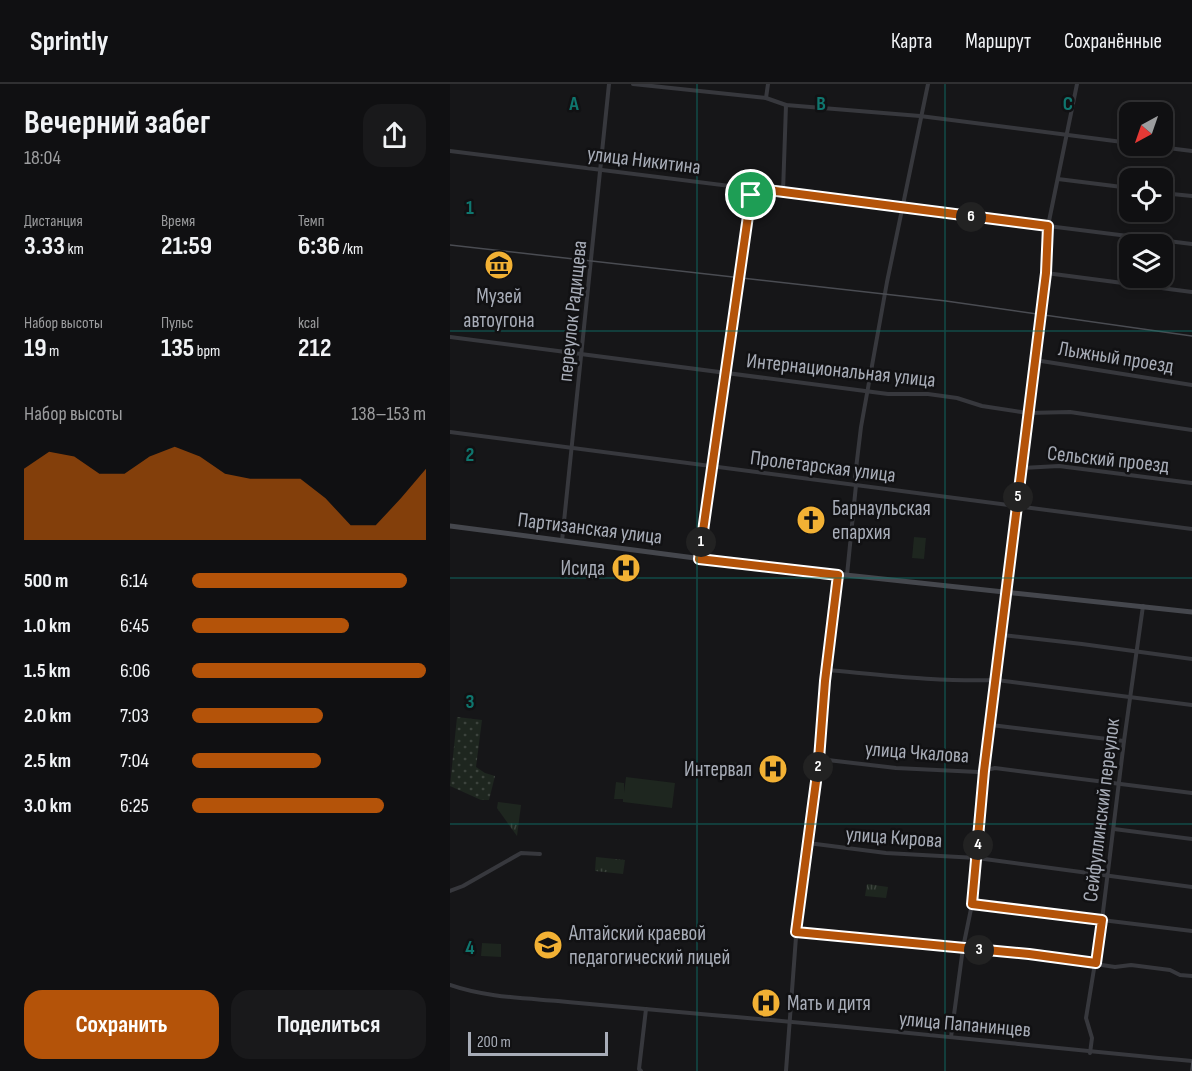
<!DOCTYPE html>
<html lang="ru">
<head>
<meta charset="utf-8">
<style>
	:root { --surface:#101012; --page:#19191b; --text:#f1f3f6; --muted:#9c9d9f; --line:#303032; --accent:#b45309 }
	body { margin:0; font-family:"Sofia Sans Condensed",sans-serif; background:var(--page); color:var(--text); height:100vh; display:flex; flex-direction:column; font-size:22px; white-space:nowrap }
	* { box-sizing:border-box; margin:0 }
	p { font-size:20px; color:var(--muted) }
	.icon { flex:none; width:33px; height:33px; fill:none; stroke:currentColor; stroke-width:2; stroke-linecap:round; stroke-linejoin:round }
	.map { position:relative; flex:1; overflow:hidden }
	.panel { display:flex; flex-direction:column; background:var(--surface); width:450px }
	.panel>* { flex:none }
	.needle { width:39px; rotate:220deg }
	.controls { position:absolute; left:669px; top:18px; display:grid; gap:12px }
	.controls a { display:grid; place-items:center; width:54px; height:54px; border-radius:12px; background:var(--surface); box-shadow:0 3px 9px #0003,0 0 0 2px var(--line); font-size:30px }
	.scale { position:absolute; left:18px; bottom:15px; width:140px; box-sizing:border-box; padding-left:6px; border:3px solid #a8adb8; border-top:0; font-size:16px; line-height:21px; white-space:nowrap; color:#a8adb8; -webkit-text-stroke:4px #111113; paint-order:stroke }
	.pin { position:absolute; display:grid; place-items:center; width:51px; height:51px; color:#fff; margin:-26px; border:3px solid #fff; border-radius:50%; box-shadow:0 2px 6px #0007 }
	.km { position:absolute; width:30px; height:30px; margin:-15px; border-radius:50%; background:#222; color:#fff; font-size:16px; line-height:30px; text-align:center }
	.round { display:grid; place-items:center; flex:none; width:63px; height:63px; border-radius:18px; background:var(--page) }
	.headline { display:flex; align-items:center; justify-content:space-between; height:102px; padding:0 24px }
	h1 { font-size:33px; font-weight:700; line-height:45px }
	.metrics { display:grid; grid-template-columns:repeat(3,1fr); gap:9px; height:102px; padding:6px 24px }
	.metrics div { display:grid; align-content:center }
	.metrics b { font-size:26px; font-weight:700 }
	.metrics small { font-size:16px; font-weight:400 }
	.metrics p { font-size:16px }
	.chart { height:168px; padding:12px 24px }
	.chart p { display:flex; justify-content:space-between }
	.chart svg { width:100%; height:108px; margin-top:6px; fill:var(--accent); opacity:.7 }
	.cta { display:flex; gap:12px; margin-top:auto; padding:12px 24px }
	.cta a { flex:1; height:69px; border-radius:18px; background:var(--accent); color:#fff; font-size:24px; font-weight:700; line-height:69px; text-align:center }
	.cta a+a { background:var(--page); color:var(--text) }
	ul { padding:0 24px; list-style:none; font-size:20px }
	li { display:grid; grid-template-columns:96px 72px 1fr; align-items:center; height:45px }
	li i { height:15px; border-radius:8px; background:var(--accent) }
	header { display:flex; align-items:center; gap:36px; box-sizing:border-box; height:84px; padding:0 30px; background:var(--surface); border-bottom:2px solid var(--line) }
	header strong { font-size:28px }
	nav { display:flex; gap:33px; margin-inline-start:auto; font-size:21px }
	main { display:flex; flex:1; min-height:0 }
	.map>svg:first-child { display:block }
</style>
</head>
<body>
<header>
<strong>Sprintly</strong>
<nav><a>Карта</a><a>Маршрут</a><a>Сохранённые</a></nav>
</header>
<main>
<section class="panel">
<div class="headline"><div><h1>Вечерний забег</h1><p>18:04</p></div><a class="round"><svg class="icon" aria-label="share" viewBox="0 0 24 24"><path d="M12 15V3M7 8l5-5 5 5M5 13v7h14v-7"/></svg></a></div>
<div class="metrics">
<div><p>Дистанция</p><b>3.33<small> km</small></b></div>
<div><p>Время</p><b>21:59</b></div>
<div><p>Темп</p><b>6:36<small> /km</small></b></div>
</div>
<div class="metrics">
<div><p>Набор высоты</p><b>19<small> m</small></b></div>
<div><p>Пульс</p><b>135<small> bpm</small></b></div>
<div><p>kcal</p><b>212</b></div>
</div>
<div class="chart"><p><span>Набор высоты</span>138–153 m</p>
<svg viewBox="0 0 160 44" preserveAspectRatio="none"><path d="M0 44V15L10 8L20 10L30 17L40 17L50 10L60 6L70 10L80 17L90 19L100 19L110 19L120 27L130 38L140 38L150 27L160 15V44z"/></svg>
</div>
<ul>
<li><b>500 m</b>6:14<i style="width:92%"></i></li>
<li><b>1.0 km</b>6:45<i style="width:67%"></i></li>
<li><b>1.5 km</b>6:06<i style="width:100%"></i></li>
<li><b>2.0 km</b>7:03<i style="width:56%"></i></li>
<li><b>2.5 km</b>7:04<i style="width:55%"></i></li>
<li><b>3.0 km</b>6:25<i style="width:82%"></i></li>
</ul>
<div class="cta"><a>Сохранить</a><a>Поделиться</a></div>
</section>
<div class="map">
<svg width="742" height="987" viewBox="0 0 742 987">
	<defs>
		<pattern id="grass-dots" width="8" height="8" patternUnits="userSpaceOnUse" patternTransform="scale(1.5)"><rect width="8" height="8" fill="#1e261f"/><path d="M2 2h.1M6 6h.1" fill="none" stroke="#3c433d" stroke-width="1.8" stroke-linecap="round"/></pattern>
		<pattern id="park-tufts" width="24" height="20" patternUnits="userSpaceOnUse" patternTransform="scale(1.5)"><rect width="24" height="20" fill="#1e261f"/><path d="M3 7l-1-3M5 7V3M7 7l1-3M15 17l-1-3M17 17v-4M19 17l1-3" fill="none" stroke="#3c433d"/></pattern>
	</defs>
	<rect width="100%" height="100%" fill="#161618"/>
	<path fill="url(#grass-dots)" d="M7,633L32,636L26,683L35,689L45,692L39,716H31L0,702Z"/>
	<g fill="url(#park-tufts)">
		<path d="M280,678L302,681L301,693L278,690Z"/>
		<path d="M48,718L71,721L67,752L47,724Z"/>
		<path d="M146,773L175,776L173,790L145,787Z"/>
		<path d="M417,800L438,803L436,814L415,812Z"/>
	</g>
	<g fill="#1e261f">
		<path d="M464,453L476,454L474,475L462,474Z"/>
		<path d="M176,693L225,699L222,724L173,718V715H164L166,698L174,699V709Z"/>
		<path d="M32,859L51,860V873L31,872Z"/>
	</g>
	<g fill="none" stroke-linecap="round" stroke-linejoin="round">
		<g stroke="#37383d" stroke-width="4">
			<path d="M183,0L316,14L336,21L470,32L680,59"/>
			<path d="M316,14L318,0"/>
			<path d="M702,62L742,67"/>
			<path d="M0,67L742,160"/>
			<path d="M608,95L680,104"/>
			<path d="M333,108L336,21"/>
			<path d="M712,109L742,112"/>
			<path d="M596,189L742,208"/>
			<path d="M0,253L438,310H478L507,314L532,322L578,329L620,328L742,346"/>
			<path d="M585,276L742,301"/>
			<path d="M0,348L742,445"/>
			<path d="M572,384L609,382L742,399"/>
			<path d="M112,457L159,0"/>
			<path d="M249,475L302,104"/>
			<path d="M397,491L406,401L405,393L411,343L437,198L478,0"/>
			<path d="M552,551L632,560L742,575"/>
			<path d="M377,586C433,591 490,598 547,596L742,621"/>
			<path d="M541,641L674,657"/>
			<path d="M369,675L446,684L528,688L545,684L742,709"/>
			<path d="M664,745L742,755"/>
			<path d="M358,759L436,769L527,774L742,803"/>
			<path d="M0,807L13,802L71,769L90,770"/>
			<path d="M522,820L742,847"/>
			<path d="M346,848L579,870L665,883L681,881L720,886L730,891L742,892"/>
			<path d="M0,901C34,913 72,914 108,917C159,922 210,926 262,931C422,944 582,962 742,977"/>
			<path d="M501,953L513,864L522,820L535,687L596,189L598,142L627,0"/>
			<path d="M640,969L642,954L636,934L652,836L674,657L693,522"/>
			<path d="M191,987L189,985L196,925"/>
			<path d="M336,987L346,853L369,675L374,605L388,491"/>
		</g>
		<path stroke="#45474d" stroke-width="5" d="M0,442L283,479L742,528"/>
		<g stroke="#4a4c52" stroke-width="1.5">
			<path d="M0,161L496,217L742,252"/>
			<path d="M741,987L742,977"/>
		</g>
	</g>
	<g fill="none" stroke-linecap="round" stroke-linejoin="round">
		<g stroke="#fff" stroke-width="12">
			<path id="route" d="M302,104L598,142L596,189L534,687L522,820L652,836L646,879L579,870L346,848L369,675L375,597L388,491L249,475Z"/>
		</g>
		<use href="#route" stroke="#b45309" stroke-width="8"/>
	</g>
	<path fill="none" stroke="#0f766e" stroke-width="1.5" stroke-opacity="0.55" d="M247,0V987M495,0V987M0,247H742M0,494H742M0,740H742"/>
	<defs>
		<g id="museum-disc" transform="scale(1.5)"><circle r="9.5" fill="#f2b134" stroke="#111113"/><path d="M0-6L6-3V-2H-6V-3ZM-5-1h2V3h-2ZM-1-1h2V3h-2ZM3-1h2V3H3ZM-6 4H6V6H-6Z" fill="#111"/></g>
		<g id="church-disc" transform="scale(1.5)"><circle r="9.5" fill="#f2b134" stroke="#111113"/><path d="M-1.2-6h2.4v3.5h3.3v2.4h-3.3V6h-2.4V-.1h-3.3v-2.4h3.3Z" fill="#111"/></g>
		<g id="hospital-disc" transform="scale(1.5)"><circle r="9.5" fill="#f2b134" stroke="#111113"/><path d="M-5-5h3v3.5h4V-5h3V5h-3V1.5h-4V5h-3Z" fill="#111"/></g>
		<g id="school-disc" transform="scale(1.5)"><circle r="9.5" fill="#f2b134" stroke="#111113"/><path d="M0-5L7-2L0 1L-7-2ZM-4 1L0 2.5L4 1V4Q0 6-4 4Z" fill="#111"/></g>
	</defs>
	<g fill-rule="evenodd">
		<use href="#museum-disc" x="49" y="181"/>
		<use href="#church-disc" x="361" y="436"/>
		<use href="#hospital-disc" x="176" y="484"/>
		<use href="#hospital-disc" x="323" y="685"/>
		<use href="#school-disc" x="98" y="861"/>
		<use href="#hospital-disc" x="316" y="919"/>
	</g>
	<g text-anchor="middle" stroke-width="5" stroke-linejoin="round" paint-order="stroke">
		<g font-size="21" fill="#a8adb8" stroke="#111113">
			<text transform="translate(194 76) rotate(7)" y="7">улица Никитина</text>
			<text transform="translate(122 227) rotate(-84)" y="7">переулок Радищева</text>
			<text transform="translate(666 273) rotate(9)" y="7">Лыжный проезд</text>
			<text transform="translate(391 286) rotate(6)" y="7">Интернациональная улица</text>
			<text transform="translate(658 375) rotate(6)" y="7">Сельский проезд</text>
			<text transform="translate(373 382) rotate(7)" y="7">Пролетарская улица</text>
			<text transform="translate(140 444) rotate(7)" y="7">Партизанская улица</text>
			<text transform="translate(467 668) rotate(4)" y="7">улица Чкалова</text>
			<text transform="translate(651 726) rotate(-83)" y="7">Сейфуллинский переулок</text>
			<text transform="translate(444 753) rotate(4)" y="7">улица Кирова</text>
			<text transform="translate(515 940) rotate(5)" y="7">улица Папанинцев</text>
		</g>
		<g font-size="21" fill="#a8adb8" stroke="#111113" text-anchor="start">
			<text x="49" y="219" text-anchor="middle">Музей<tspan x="49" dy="24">автоугона</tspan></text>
			<text x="382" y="431">Барнаульская<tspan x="382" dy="24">епархия</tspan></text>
			<text x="155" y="491" text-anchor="end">Исида</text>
			<text x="302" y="692" text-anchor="end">Интервал</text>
			<text x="119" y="856">Алтайский краевой<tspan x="119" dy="24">педагогический лицей</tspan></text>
			<text x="337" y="926">Мать и дитя</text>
		</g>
	</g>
	<g font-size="20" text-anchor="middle" font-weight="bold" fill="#0f766e" stroke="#111113" stroke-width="5" stroke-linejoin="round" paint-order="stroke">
		<text x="124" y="26">A</text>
		<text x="371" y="26">B</text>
		<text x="618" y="26">C</text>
		<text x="20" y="130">1</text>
		<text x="20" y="377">2</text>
		<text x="20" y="624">3</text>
		<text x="20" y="870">4</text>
	</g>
</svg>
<div class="controls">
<a><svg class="needle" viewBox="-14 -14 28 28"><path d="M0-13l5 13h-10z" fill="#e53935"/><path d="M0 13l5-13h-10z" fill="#9c9d9f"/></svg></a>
<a><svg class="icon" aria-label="locate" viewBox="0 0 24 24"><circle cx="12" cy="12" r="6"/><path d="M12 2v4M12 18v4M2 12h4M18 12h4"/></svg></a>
<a><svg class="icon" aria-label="layers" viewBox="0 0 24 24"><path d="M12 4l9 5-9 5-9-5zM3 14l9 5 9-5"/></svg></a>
</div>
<div class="scale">200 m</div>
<div class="pin" style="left:301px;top:111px;background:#1e9e55"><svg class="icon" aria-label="arrive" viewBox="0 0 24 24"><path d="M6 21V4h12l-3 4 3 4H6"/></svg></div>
<b class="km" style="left:251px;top:458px">1</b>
<b class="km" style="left:368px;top:683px">2</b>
<b class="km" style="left:529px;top:866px">3</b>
<b class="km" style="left:528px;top:761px">4</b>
<b class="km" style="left:568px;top:413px">5</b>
<b class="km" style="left:521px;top:133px">6</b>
</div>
</main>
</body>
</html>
